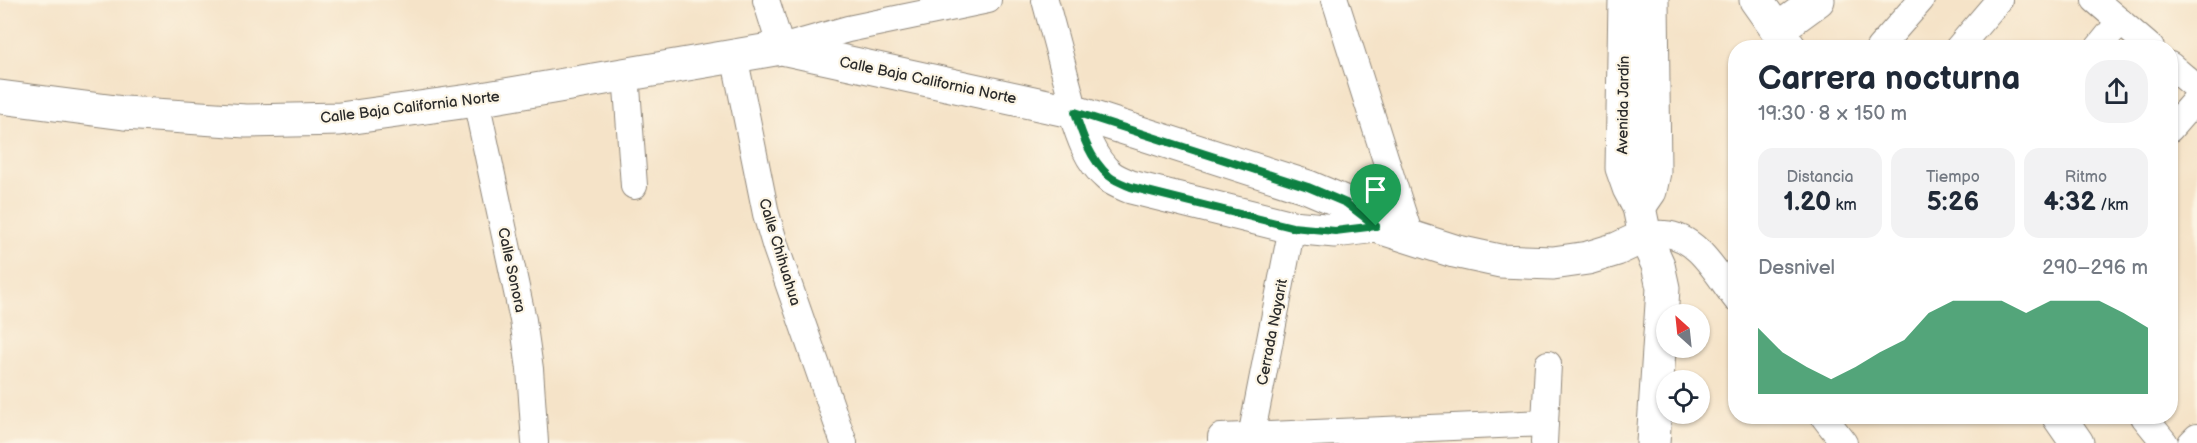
<!DOCTYPE html>
<html lang="es">
<head>
<meta charset="utf-8">
<style>
	:root { --surface:#fff; --page:#f2f2f3; --text:#1f2937; --muted:#747a83; --accent:#0b8043 }
	body { margin:0; font-family:"Balsamiq Sans",sans-serif; background:var(--page); color:var(--text); height:100vh; display:flex; flex-direction:column; font-size:22px; white-space:nowrap }
	* { box-sizing:border-box; margin:0 }
	p { font-size:20px; color:var(--muted) }
	.icon { flex:none; width:33px; height:33px; fill:none; stroke:currentColor; stroke-width:2; stroke-linecap:round; stroke-linejoin:round }
	.map { position:relative; flex:1; overflow:hidden }
	.sheet { position:absolute; left:1728px; top:40px; width:450px; height:384px; display:flex; flex-direction:column; background:var(--surface); border-radius:24px; box-shadow:0 2px 4px #0004 }
	.sheet>* { flex:none }
	.needle { width:39px; rotate:333deg }
	.tools { position:absolute; left:1656px; top:304px; display:grid; gap:12px }
	.tools a { display:grid; place-items:center; width:54px; height:54px; border-radius:50%; background:var(--surface); box-shadow:0 2px 4px #0004; font-size:30px }
	.pin { position:absolute; display:grid; place-items:center; width:51px; height:51px; color:#fff; margin:-62px -26px; border-radius:50% 50% 50% 0; rotate:-45deg; box-shadow:0 0 6px #0007 }
	.pin .icon { rotate:45deg }
	.round { display:grid; place-items:center; flex:none; width:63px; height:63px; border-radius:24px; background:var(--page) }
	.headline { display:flex; align-items:center; justify-content:space-between; height:102px; padding:0 30px }
	h1 { font-size:33px; font-weight:600; line-height:45px }
	.figures { display:grid; grid-template-columns:repeat(3,1fr); gap:9px; height:102px; padding:6px 30px }
	.figures div { display:grid; align-content:center; border-radius:15px; background:var(--page); text-align:center }
	.figures b { font-size:26px; font-weight:600 }
	.figures small { font-size:16px; font-weight:400 }
	.figures p { font-size:16px }
	.chart { height:168px; padding:12px 30px }
	.chart p { display:flex; justify-content:space-between }
	.chart svg { width:100%; height:108px; margin-top:6px; fill:var(--accent); opacity:.7 }
	.map>svg:first-child { display:block }
</style>
</head>
<body>
<div class="map">
<svg width="2197" height="443" viewBox="0 0 2197 443">
	<rect width="100%" height="100%" fill="#fcf5e5"/>
	<filter id="ink" filterUnits="userSpaceOnUse"><feTurbulence type="fractalNoise" baseFrequency=".0167" numOctaves="2"/><feDisplacementMap in="SourceGraphic" scale="12" xChannelSelector="R" yChannelSelector="G"/><feConvolveMatrix kernelMatrix="1 2 1 2 8 2 1 2 1" color-interpolation-filters="sRGB"/></filter>
	<filter id="wash" filterUnits="userSpaceOnUse"><feTurbulence type="fractalNoise" baseFrequency=".008" numOctaves="4" result="noise"/><feDisplacementMap in="SourceGraphic" scale="24" xChannelSelector="R" yChannelSelector="G"/><feGaussianBlur stdDeviation="1.35" result="paint"/><feColorMatrix in="noise" values="0 0 0 0 0 0 0 0 0 0 0 0 0 0 0 0 0 1.4 0 .05"/><feComposite in="paint" operator="in"/></filter>
	<g filter="url(#wash)">
		<rect width="100%" height="100%" fill="#f5e3c8"/>
	</g>
	<g filter="url(#ink)">
		<g fill="none" stroke-linecap="round" stroke-linejoin="round">
			<g stroke="#90877a" stroke-width="28">
				<g id="street">
					<path d="M766,0L781,48L848,29L988,0"/>
					<path d="M1045,0L1075,112"/>
					<path d="M1335,0L1410,236"/>
					<path d="M2095,0L2151,48"/>
					<path d="M1879,48L1921,0"/>
					<path d="M1958,48L1999,0"/>
					<path d="M2098,48L2120,21"/>
					<path d="M734,55L766,214L776,248L844,443"/>
					<path d="M2170,65L2197,88"/>
					<path d="M626,73L634,186"/>
					<path d="M476,100L523,320L530,369L535,443"/>
					<path d="M2170,129L2197,98"/>
					<path d="M1645,236C1651,235 1658,233 1664,234C1698,236 1717,275 1736,299"/>
					<path d="M1824,417L1844,443"/>
					<path d="M2144,417L2165,443"/>
					<path d="M1251,437L1292,227"/>
					<path d="M1221,443V437L1545,423"/>
					<path d="M1544,443L1548,364"/>
					<path d="M2191,443L2197,437"/>
				</g>
			</g>
			<g stroke="#90877a" stroke-width="35">
				<g id="secondary">
					<path d="M1625,0L1622,168L1629,188L1639,207L1645,236L1658,265L1663,288L1653,443"/>
					<path d="M1756,0L1790,48"/>
					<path d="M1777,30L1818,0"/>
					<path d="M0,97L124,113L246,121L340,119L476,100L781,48L1075,112L1308,187L1346,203L1376,226L1454,251L1500,261L1553,263L1588,258L1617,249L1645,236"/>
					<path d="M1075,112C1082,135 1090,160 1109,176C1115,181 1124,184 1131,187L1292,227L1335,231L1376,226"/>
					<path d="M1639,207L1650,191L1654,172L1652,0"/>
					<path d="M2059,417L2077,443"/>
				</g>
			</g>
			<use href="#street" stroke="#fff" stroke-width="26"/>
			<use href="#secondary" stroke="#fff" stroke-width="33"/>
		</g>
	</g>
	<g fill="none" stroke-linecap="round" stroke-linejoin="round" filter="url(#ink)">
		<g stroke="#fff" stroke-width="12">
			<path id="route" d="M1075,112L1308,187L1346,203L1376,226L1335,231L1292,227L1131,187C1124,184 1115,181 1109,176C1090,159 1082,135 1075,112Z"/>
		</g>
		<use href="#route" stroke="#0b8043" stroke-width="8"/>
	</g>
	<g text-anchor="middle" stroke-width="4.5" stroke-linejoin="round" paint-order="stroke">
		<g font-size="15" fill="#2b2b2b" stroke="#fcf5e5">
			<text transform="translate(928 80) rotate(12)" y="5">Calle Baja California Norte</text>
			<text transform="translate(1623 105) rotate(-89)" y="5">Avenida Jardín</text>
			<text transform="translate(410 107) rotate(-7)" y="5">Calle Baja California Norte</text>
			<text transform="translate(780 252) rotate(73)" y="5">Calle Chihuahua</text>
			<text transform="translate(512 270) rotate(78)" y="5">Calle Sonora</text>
			<text transform="translate(1272 332) rotate(-79)" y="5">Cerrada Nayarit</text>
		</g>
	</g>
</svg>
<div class="tools">
<a><svg class="needle" viewBox="-14 -14 28 28"><path d="M0-13l5 13h-10z" fill="#e53935"/><path d="M0 13l5-13h-10z" fill="#747a83"/></svg></a>
<a><svg class="icon" aria-label="locate" viewBox="0 0 24 24"><circle cx="12" cy="12" r="6"/><path d="M12 2v4M12 18v4M2 12h4M18 12h4"/></svg></a>
</div>
<div class="pin" style="left:1376px;top:226px;background:#1e9e55"><svg class="icon" aria-label="arrive" viewBox="0 0 24 24"><path d="M6 21V4h12l-3 4 3 4H6"/></svg></div>
<section class="sheet">
<div class="headline"><div><h1>Carrera nocturna</h1><p>19:30 · 8 × 150 m</p></div><a class="round"><svg class="icon" aria-label="share" viewBox="0 0 24 24"><path d="M12 15V3M7 8l5-5 5 5M5 13v7h14v-7"/></svg></a></div>
<div class="figures">
<div><p>Distancia</p><b>1.20<small> km</small></b></div>
<div><p>Tiempo</p><b>5:26</b></div>
<div><p>Ritmo</p><b>4:32<small> /km</small></b></div>
</div>
<div class="chart"><p><span>Desnivel</span>290–296 m</p>
<svg viewBox="0 0 160 44" preserveAspectRatio="none"><path d="M0 44V17L10 27L20 33L30 38L40 33L50 27L60 22L70 11L80 6L90 6L100 6L110 11L120 6L130 6L140 6L150 11L160 17V44z"/></svg>
</div>
</section>
</div>
</body>
</html>
